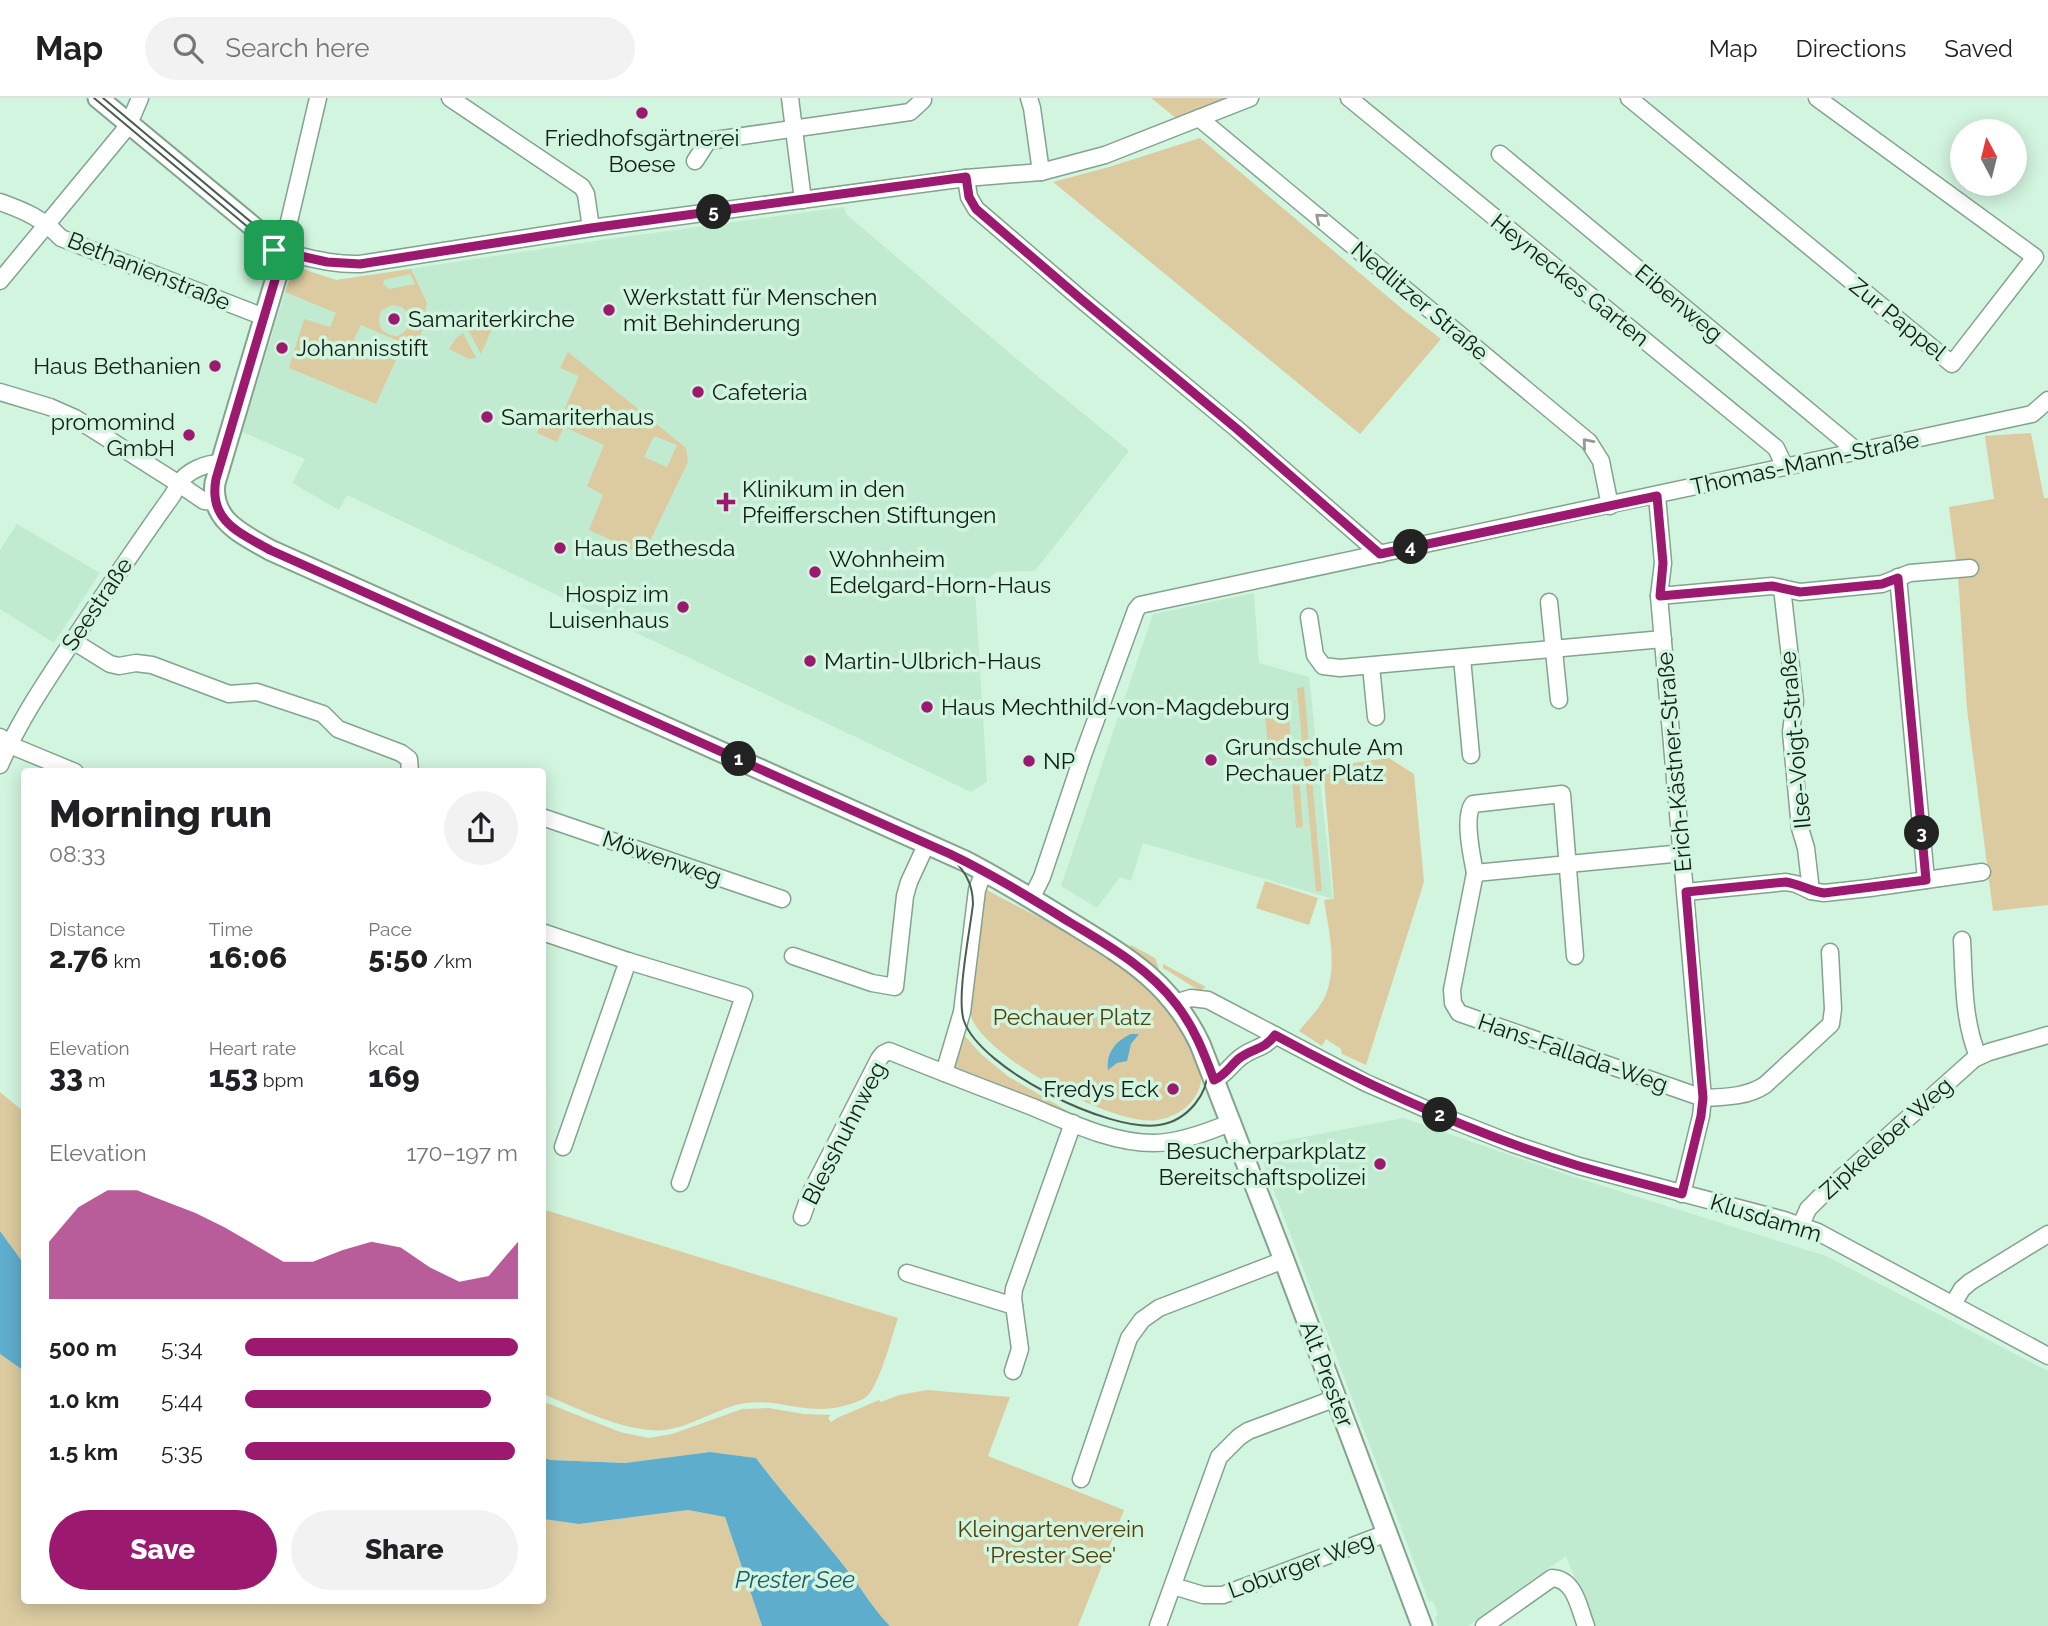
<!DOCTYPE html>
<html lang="en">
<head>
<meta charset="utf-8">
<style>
	:root { --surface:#fff; --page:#f2f2f2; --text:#202124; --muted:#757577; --line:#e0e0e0; --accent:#9b1a6f }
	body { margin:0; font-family:Raleway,sans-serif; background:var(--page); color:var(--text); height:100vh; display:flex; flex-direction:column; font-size:26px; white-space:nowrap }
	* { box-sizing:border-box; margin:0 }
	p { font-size:23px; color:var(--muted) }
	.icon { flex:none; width:38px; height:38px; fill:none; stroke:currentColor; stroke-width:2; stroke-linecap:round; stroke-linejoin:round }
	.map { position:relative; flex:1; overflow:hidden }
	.panel { position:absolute; left:21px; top:670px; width:525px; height:836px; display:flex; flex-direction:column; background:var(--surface); border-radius:7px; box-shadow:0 4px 18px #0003 }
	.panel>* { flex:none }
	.needle { width:46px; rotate:353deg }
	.controls { position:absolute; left:1950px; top:21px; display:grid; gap:14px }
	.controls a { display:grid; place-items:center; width:77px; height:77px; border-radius:50%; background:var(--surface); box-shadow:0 4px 18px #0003; font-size:35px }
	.pin { position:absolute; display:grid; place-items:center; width:60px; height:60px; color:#fff; margin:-30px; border-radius:14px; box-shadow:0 4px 10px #0006 }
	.km { position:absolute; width:35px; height:35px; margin:-18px; border-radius:50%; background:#222; color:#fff; font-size:19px; line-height:35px; text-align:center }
	.round { display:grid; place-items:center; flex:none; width:74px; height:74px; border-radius:37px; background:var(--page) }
	.head { display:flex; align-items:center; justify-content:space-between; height:119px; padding:0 28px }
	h1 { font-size:38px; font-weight:800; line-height:52px }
	.figures { display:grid; grid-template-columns:repeat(3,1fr); gap:10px; height:119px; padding:7px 28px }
	.figures div { display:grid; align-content:center }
	.figures b { font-size:30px; font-weight:800 }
	.figures small { font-size:19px; font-weight:400 }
	.figures p { font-size:19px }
	.chart { height:196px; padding:14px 28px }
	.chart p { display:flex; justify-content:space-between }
	.chart svg { width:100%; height:126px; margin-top:7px; fill:var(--accent); opacity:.7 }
	.primary-button { display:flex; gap:14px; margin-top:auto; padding:14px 28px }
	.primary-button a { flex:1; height:80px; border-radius:42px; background:var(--accent); color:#fff; font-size:28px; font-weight:800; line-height:80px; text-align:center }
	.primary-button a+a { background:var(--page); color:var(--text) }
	ul { padding:0 28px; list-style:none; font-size:23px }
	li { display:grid; grid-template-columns:112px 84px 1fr; align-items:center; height:52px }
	li i { height:18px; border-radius:9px; background:var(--accent) }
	header { display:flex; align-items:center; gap:42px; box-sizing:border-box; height:98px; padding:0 35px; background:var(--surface); border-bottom:2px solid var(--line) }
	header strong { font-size:33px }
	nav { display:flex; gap:38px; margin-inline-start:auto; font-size:24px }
	.search { width:490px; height:63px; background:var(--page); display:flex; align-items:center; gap:18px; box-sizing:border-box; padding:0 24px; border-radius:38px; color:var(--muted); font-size:26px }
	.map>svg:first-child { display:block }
</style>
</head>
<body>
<header>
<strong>Map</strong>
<div class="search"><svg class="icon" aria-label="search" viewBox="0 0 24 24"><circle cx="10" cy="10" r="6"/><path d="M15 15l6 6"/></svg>Search here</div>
<nav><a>Map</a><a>Directions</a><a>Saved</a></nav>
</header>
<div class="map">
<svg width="2048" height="1528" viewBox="0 0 2048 1528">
	<rect width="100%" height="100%" fill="#d2f5df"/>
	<g fill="#c1ebd1">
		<path d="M844,109L846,116L1013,258L1129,353L1035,473L997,474L975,491L987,684L971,694L347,397L339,412L292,385L305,361L242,334L285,194L292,175L297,171L303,170L314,176L336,182L587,144Z"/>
		<path d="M17,426L100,475L54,545L0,511V452Z"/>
		<path d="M1254,495L1259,565L1309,579L1333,801L1143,745L1131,783L1120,779L1097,810L1061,788L1153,516Z"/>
		<path d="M1403,1020L1568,1077L1826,1158L2048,1273V1528H1594L1566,1458L1468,1528H1438L1435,1519L1438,1517L1433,1503L1429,1504L1257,1048Z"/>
	</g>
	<g fill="#dccba0" fill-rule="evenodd">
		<path d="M1151,0H1226L1176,20Z"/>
		<path d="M1200,40L1401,210L1441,241L1360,336L1053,84L1109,69Z"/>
		<path d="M300,170L336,182L411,171L427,205L421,236L410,248L361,227L354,241L397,260L376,306L289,270L304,221L330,229L336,215L285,194L292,175ZM410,176L415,186L389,191L383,186L384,182ZM392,207L402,209C414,219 411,233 397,238C381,237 375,225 382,212Z"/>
		<path d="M475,230L492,231L481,256L468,232Z"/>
		<path d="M463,235L476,260L469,261L449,251L457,239Z"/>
		<path d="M568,254L686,350L688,364L647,449L635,453L589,432L603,397L587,388L604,347L564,329L557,344L537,335L547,313L561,319L579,278L560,270ZM654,338L677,347L667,369L644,359Z"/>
		<path d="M2031,335L2044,400H2048V807L1993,813L1967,611L1958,478L1949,409L1994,401L1985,338Z"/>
		<path d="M1304,589L1322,793H1316L1297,590Z"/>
		<path d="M1289,615L1292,660L1269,662L1265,617Z"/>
		<path d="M1389,660L1414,676L1424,784L1366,967L1342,956L1341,951L1326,941L1322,948L1299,933C1307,923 1319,911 1325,899C1338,867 1329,835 1324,802L1334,801L1323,669Z"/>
		<path d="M1299,678L1303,729L1296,730L1292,679Z"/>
		<path d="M1265,783L1318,800L1309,827L1256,810Z"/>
		<path d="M985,791C1053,828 1137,863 1183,929C1187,936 1190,945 1193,953C1198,966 1204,974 1200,988C1194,1007 1177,1019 1157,1022C1115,1029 989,961 972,921C964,901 981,817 985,791Z"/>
		<path d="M1131,847L1155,860L1159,871L1156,872L1128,852Z"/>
		<path d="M1163,866L1206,889L1200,893L1163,870Z"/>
		<path d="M963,936L981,956L1009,979L1071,1015L1068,1017L955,972Z"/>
		<path d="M0,994L24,1014V1166L0,1133Z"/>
		<path d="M542,1111L898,1220C892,1238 879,1289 866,1299C861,1303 853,1305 847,1307C807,1319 782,1300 746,1305C713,1310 684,1336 649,1332C612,1328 577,1310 543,1296Z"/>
		<path d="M0,1256L24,1273V1503H542L543,1421L579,1426L688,1412L725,1419L762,1528H0Z"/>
		<path d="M927,1292L1010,1299L988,1358L1124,1412L1078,1528H890C873,1511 862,1491 848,1473C818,1434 785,1399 756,1360L710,1354L625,1365L551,1362L543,1360L542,1303L620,1334L649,1340L672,1336L742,1311L769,1310L804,1316L831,1317L828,1320L831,1324L837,1320L879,1302L881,1304L899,1297Z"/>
	</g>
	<g fill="#5fadcd">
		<path d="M1131,936H1139L1131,946L1127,963L1117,965L1108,972C1106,954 1116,943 1131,936Z"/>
		<path d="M0,1133L24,1166V1273L0,1256Z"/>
		<path d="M710,1354L756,1360C785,1399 818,1434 848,1473C862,1491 873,1511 890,1528H762L725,1419L688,1412L579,1426L543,1421V1360L551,1362L625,1365Z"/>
	</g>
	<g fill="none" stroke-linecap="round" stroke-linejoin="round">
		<g stroke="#83a38f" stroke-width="19">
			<g id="minor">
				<path d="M318,0L287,132L274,152C303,158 330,167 360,166L591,130L966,80L1041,74L1105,57L1250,0"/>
				<path d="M450,0L582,89L586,96L591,130"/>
				<path d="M790,0L803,102"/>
				<path d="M1029,0L1032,10L1041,74"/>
				<path d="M1349,0L1776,350L1785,369"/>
				<path d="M1629,0L1952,266L2035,159L1817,0"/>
				<path d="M1199,20L1589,344L1601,363L1610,408"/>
				<path d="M1500,56L1858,354"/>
				<path d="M695,63L708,43L910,14L923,2"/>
				<path d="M966,80L969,99L976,111L1082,202L1237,331L1380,456"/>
				<path d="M0,104C25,113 42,120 61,140L264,219"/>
				<path d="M0,183L128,28L140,0"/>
				<path d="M0,294L50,309L75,320L179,386C186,373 206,365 221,365"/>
				<path d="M1657,398L1663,465L1659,498L1703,1000L1701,1018L1682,1096"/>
				<path d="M1898,479L1926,782"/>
				<path d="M1782,490L1795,603L1791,634L1800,730L1806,750L1811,793"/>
				<path d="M1659,498L1772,488L1800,494L1882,486L1910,475L1970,470"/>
				<path d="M1549,504L1559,602"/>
				<path d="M1309,519L1315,557L1323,568L1340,570L1663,541"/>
				<path d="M73,543L110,566L119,568L136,565L152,567L229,596L257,594L323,616L338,631L401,655L409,661L410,674"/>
				<path d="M1462,560L1471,657"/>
				<path d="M1371,568L1376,619"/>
				<path d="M0,639L17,650L75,674"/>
				<path d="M0,667C20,621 47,582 74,541C106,493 138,445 172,398L179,386L204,403L216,404"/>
				<path d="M542,719L782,801"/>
				<path d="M1683,755L1475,775L1452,892L1453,905L1459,915L1703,1000C1725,999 1747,999 1765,987L1831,926L1833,911L1830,854"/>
				<path d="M1475,775C1472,759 1463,719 1473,706L1562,696L1575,858"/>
				<path d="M1686,794L1786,784L1796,786L1811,793L1824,795L1870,790L1982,774"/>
				<path d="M1031,801L1042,779L1083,657L1136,512L1140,507L2032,316L2048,302"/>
				<path d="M542,834L628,863L744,898L680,1085"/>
				<path d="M1962,842C1964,880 1963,923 1978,958"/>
				<path d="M793,858L872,885L895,889L905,798L909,784L927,745"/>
				<path d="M1175,905L1191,900L1208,902L1366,985L1442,1018L1513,1046L1579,1068L1784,1122L1818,1134L2048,1258"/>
				<path d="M944,975L962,914L977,792L984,773"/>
				<path d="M1214,982C1226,977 1231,966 1241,959C1254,949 1264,951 1275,937"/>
				<path d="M563,1049L628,863"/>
				<path d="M802,1119L810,1096L879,961L883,956L889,953C936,972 983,990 1030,1008C1069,1024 1111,1045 1154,1045C1179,1045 1208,1034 1232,1024"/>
				<path d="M1801,1127L1808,1111L1820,1099L1974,961L1989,954L2048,937"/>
				<path d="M907,1175L1014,1208"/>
				<path d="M1953,1206L1962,1191L1970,1184L2048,1136"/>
				<path d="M1013,1273L1020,1251L1013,1200L1014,1191L1073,1025"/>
				<path d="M1081,1381L1129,1240L1142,1222L1159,1210L1284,1162"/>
				<path d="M1173,1488L1203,1497H1223L1387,1435"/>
				<path d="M1158,1528L1219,1359L1239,1339L1248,1333L1336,1300"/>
				<path d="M1484,1528L1552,1480C1575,1481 1579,1510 1586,1528"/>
			</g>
		</g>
		<g stroke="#83a38f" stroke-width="23">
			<path id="major" d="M98,0L262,136C274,149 280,162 276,180L215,385C210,422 242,436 270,452L965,763C1000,781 1034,802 1068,823C1125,858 1170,883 1200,946L1284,1162L1422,1528"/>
		</g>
		<use href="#minor" stroke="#fff" stroke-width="16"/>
		<use href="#major" stroke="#fff" stroke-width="19"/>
		<path stroke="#495d50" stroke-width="2" d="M94,0L255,135C269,148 274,165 270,184L222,350L212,396L214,409L226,427L238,436L270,454L945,756C963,768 973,784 973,806C970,833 956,900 964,923C981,971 1109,1035 1159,1027C1173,1025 1186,1017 1195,1006C1229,965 1188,905 1154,877L1064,816L965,760L271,449C242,433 213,422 219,383L277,186C283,165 278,149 263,134L103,0"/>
	</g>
	<defs><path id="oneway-chevron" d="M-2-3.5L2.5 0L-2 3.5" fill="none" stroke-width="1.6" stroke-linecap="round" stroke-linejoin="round" transform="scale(1.75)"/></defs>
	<g stroke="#949a96">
		<use href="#oneway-chevron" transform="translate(1320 120) rotate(-140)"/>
		<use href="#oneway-chevron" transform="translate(1587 345) rotate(-131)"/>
	</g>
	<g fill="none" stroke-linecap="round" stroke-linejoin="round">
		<g stroke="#fff" stroke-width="14">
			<path id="route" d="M966,79L969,99L976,111L1082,202L1237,331L1380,456L1657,398L1663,465L1660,498L1772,488L1800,494L1882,486L1898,480L1926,782L1824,795C1810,793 1799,786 1786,784L1686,794L1703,1000L1701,1018L1682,1096C1648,1087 1613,1078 1579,1068C1473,1036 1372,990 1275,937C1263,953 1255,949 1241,959C1231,966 1226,977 1214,982C1204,955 1194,929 1176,906C1148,870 1109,848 1071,825C1032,801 992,776 950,756L270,452C240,435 208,423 216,381L277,175V162L274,152L327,164L360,166L591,130Z"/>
		</g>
		<use href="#route" stroke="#9b1a6f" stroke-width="9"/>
	</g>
	<g fill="#9b1a6f" stroke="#d2f5df" stroke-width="2.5">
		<circle cx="642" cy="15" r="7"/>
		<circle cx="609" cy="212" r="7"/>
		<circle cx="394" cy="221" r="7"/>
		<circle cx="282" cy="250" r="7"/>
		<circle cx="215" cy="268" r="7"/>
		<circle cx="698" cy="294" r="7"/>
		<circle cx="487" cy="319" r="7"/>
		<circle cx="189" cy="337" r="7"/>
		<path d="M722.5 393.5h7v7h7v7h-7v7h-7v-7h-7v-7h7z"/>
		<circle cx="560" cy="450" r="7"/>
		<circle cx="815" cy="474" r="7"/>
		<circle cx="683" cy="509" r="7"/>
		<circle cx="810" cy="563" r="7"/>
		<circle cx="927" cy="609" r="7"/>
		<circle cx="1211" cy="662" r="7"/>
		<circle cx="1029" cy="663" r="7"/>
		<circle cx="1173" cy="991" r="7"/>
		<circle cx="1380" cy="1066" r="7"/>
	</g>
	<g text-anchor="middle" stroke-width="7" stroke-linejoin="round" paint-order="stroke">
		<g font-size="23" fill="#111e16" stroke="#d2f5df" text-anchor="start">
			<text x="642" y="48" text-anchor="middle">Friedhofsgärtnerei<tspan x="642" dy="26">Boese</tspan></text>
			<text x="623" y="207">Werkstatt für Menschen<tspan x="623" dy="26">mit Behinderung</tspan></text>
			<text x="408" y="229">Samariterkirche</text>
			<text x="296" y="258">Johannisstift</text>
			<text x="201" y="276" text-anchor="end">Haus Bethanien</text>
			<text x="712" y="302">Cafeteria</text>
			<text x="501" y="327">Samariterhaus</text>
			<text x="175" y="332" text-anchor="end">promomind<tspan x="175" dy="26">GmbH</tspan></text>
			<text x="742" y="399">Klinikum in den<tspan x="742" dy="26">Pfeifferschen Stiftungen</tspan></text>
			<text x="574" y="458">Haus Bethesda</text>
			<text x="829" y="469">Wohnheim<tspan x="829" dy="26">Edelgard-Horn-Haus</tspan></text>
			<text x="669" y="504" text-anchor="end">Hospiz im<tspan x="669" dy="26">Luisenhaus</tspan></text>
			<text x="824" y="571">Martin-Ulbrich-Haus</text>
			<text x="941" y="617">Haus Mechthild-von-Magdeburg</text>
			<text x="1225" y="657">Grundschule Am<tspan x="1225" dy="26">Pechauer Platz</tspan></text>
			<text x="1043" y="671">NP</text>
			<text x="1159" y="999" text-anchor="end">Fredys Eck</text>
			<text x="1366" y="1061" text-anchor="end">Besucherparkplatz<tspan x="1366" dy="26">Bereitschaftspolizei</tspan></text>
		</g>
		<g font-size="23" fill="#111e16" stroke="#d2f5df">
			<text transform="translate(149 173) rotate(22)" y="8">Bethanienstraße</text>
			<text transform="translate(1570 182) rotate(39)" y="8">Heyneckes Garten</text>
			<text transform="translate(1420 203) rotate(40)" y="8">Nedlitzer Straße</text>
			<text transform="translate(1679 205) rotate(40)" y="8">Eibenweg</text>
			<text transform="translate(1898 221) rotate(39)" y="8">Zur Pappel</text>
			<text transform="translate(1805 365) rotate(-12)" y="8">Thomas-Mann-Straße</text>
			<text transform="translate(97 506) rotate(-56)" y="8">Seestraße</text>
			<text transform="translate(1795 642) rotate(-95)" y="8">Ilse-Voigt-Straße</text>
			<text transform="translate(1674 664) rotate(-95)" y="8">Erich-Kästner-Straße</text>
			<text transform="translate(662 760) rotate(19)" y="8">Möwenweg</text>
			<text transform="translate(1573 955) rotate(19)" y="8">Hans-Fallada-Weg</text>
			<text transform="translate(844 1035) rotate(-63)" y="8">Blesshuhnweg</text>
			<text transform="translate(1886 1040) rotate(-42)" y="8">Zipkeleber Weg</text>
			<text transform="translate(1766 1120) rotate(17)" y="8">Klusdamm</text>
			<text transform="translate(1327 1276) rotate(69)" y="8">Alt Prester</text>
			<text transform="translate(1301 1467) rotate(-20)" y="8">Loburger Weg</text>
		</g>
		<g font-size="23" fill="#503f08" stroke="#d2f5df">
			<text x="1072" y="927">Pechauer Platz</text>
			<text x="1051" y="1439">Kleingartenverein<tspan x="1051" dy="26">'Prester See'</tspan></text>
		</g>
		<g font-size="24" font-style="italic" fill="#1a586f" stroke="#d2f5df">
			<text x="795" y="1490">Prester See</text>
		</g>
	</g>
</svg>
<div class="controls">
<a><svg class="needle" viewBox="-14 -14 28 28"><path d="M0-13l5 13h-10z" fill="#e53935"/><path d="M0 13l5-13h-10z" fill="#757577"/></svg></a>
</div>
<div class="pin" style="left:274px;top:152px;background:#1e9e55"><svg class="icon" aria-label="arrive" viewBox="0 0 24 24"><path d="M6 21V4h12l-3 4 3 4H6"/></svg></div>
<b class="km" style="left:739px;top:661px">1</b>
<b class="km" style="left:1440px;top:1017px">2</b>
<b class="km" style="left:1922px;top:735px">3</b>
<b class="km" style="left:1411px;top:449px">4</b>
<b class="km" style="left:714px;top:114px">5</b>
<section class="panel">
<div class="head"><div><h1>Morning run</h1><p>08:33</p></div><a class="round"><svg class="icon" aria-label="share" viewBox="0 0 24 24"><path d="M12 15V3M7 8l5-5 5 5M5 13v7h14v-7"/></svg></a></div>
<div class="figures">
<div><p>Distance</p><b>2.76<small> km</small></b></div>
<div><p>Time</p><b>16:06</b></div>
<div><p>Pace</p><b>5:50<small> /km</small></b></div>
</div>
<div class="figures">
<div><p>Elevation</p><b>33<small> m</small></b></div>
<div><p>Heart rate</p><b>153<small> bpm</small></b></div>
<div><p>kcal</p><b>169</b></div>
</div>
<div class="chart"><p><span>Elevation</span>170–197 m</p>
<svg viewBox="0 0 160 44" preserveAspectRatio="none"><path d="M0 44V24L10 12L20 6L30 6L40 10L50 14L60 19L70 25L80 31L90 31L100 27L110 24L120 26L130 33L140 38L150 36L160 24V44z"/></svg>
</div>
<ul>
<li><b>500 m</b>5:34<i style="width:100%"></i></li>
<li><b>1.0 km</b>5:44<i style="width:90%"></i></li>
<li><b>1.5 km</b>5:35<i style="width:99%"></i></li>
</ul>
<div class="primary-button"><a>Save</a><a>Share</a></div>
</section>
</div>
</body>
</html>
